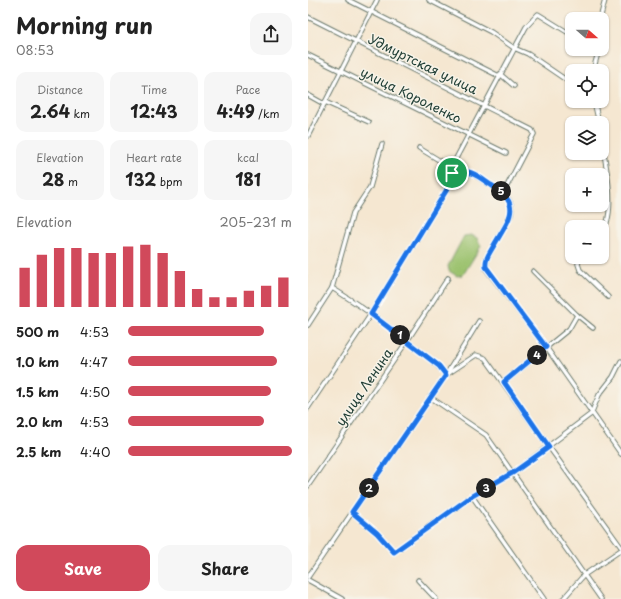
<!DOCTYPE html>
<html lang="en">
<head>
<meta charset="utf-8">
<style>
	:root { --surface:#fff; --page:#f6f6f6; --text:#222; --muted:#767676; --accent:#d1495b }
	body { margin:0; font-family:"Playpen Sans",sans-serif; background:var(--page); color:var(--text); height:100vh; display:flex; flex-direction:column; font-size:15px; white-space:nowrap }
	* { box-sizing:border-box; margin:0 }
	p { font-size:13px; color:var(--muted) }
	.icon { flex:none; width:22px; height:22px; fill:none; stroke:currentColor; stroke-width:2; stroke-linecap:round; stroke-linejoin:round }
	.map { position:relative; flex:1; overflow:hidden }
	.panel { display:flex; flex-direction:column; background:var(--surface); width:308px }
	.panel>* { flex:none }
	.needle { width:26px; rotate:110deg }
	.controls { position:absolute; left:257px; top:12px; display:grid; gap:8px }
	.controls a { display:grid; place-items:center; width:44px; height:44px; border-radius:8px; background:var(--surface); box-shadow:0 1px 3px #0004; font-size:20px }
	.pin { position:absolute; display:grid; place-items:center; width:34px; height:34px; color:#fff; margin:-17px; border:2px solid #fff; border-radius:50%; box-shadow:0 1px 4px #0007 }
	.km { position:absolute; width:20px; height:20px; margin:-10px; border-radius:50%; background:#222; color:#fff; font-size:11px; line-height:20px; text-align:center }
	.round { display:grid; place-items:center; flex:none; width:42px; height:42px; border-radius:12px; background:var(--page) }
	.headline { display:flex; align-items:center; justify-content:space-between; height:68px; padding:0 16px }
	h1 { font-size:22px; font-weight:700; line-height:30px }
	.metrics { display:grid; grid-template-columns:repeat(3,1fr); gap:6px; height:68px; padding:4px 16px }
	.metrics div { display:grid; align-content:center; border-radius:10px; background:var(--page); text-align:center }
	.metrics b { font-size:17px; font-weight:700 }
	.metrics small { font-size:11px; font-weight:400 }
	.metrics p { font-size:11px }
	.chart { height:112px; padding:8px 16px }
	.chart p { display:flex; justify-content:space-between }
	.chart svg { width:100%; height:72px; margin-top:4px; stroke:var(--accent); stroke-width:6 }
	.primary-button { display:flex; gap:8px; margin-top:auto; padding:8px 16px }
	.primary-button a { flex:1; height:46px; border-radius:12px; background:var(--accent); color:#fff; font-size:16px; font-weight:700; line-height:46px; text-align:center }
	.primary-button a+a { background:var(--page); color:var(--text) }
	ul { padding:0 16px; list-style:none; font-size:13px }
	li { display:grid; grid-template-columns:64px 48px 1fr; align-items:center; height:30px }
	li i { height:10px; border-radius:5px; background:var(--accent) }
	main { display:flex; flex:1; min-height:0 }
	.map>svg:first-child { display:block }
</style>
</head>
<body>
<main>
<section class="panel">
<div class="headline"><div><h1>Morning run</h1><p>08:53</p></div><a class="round"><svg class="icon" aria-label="share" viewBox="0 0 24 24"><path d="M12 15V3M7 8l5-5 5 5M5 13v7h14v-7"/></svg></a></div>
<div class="metrics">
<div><p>Distance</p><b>2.64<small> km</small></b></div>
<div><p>Time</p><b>12:43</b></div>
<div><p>Pace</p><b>4:49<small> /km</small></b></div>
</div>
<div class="metrics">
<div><p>Elevation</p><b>28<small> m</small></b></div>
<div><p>Heart rate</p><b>132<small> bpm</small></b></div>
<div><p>kcal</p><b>181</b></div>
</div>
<div class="chart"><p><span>Elevation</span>205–231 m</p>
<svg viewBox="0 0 160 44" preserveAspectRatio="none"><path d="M5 44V20M15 44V12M25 44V8M35 44V8M45 44V11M55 44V11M65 44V7M75 44V6M85 44V11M95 44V22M105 44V33M115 44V38M125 44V38M135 44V34M145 44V31M155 44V26"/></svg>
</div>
<ul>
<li><b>500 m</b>4:53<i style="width:83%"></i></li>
<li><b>1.0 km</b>4:47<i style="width:91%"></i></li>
<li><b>1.5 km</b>4:50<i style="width:87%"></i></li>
<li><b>2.0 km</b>4:53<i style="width:83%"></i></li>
<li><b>2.5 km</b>4:40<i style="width:100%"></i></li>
</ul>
<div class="primary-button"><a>Save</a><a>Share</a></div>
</section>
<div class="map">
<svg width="313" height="599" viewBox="0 0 313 599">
	<rect width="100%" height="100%" fill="#f7f3e8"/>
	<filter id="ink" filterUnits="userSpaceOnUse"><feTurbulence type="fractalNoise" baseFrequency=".025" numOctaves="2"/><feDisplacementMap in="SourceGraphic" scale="8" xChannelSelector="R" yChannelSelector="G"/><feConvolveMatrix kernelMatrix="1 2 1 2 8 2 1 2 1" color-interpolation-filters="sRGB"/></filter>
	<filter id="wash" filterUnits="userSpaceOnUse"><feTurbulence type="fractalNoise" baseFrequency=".012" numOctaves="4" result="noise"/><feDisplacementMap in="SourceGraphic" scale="16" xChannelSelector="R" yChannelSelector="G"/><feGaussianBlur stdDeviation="0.9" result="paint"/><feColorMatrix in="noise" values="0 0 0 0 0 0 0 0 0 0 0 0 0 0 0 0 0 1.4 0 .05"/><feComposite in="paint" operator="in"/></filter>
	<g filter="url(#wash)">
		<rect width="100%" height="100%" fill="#f5e7d1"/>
		<path fill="#9ac16c" stroke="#5c7f50" d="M163,235L169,238L173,246L155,275L149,276L141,271L140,266L156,236Z"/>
	</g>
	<g filter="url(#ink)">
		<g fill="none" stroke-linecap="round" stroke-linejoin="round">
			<g stroke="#6a786b" stroke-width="5.5">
				<g id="minor">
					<path d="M40,0L191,76"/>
					<path d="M121,0L183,32L206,48L220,54L264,84"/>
					<path d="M0,17L224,130L226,134L199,186L191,189"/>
					<path d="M292,19L297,0"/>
					<path d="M0,55L198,153"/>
					<path d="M285,71L291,49"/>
					<path d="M192,74L206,86"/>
					<path d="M0,95L16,104"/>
					<path d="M286,101L291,123"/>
					<path d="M17,102L61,122"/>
					<path d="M0,136L69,0"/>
					<path d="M294,142C298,167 309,212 294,233"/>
					<path d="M111,148L144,168"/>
					<path d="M144,173C149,172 154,170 159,172C165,173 171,178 176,181C189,189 207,196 203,215L179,258L178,269L238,347L313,454"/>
					<path d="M272,257L270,264L272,270L300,297"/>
					<path d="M225,271L269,315L285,328"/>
					<path d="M24,288C52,305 79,325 105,346C116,355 129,363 138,375"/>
					<path d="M0,325L24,288L45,213L62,187L74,144"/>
					<path d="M138,375L168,355L177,358L313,547"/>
					<path d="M196,382L261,329L269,315"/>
					<path d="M122,397L178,435L293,599"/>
					<path d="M0,408L63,314L141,186L145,164L218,27L230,14L264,35"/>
					<path d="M0,486L99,341L140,278"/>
					<path d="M164,496L236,599"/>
					<path d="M44,512L69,533L86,552L164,496L206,472L283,414L291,395L305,377L313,361"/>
					<path d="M0,577L138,375L171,321"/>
					<path d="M0,580L34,599"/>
					<path d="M110,580L128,599"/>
					<path d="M255,599L276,575L313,550"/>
				</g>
			</g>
			<use href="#minor" stroke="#fff" stroke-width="3.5"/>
		</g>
	</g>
	<g fill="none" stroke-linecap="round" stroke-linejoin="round" filter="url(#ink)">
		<g stroke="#fff" stroke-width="8">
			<path id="route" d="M155,171C165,171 175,180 183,185C217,205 200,220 185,247C181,254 177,259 178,267L238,347L196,382L241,447L206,472L164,496L86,552L69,533L44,512L138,375L131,366L63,314L141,186L144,173Z"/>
		</g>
		<use href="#route" stroke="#1a73e8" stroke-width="5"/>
	</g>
	<g text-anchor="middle" stroke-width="3" stroke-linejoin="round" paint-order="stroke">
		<g font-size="13" fill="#1f3d34" stroke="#f7f3e8">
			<text transform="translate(115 64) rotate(26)" y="5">Удмуртская улица</text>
			<text transform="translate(103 95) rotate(26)" y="5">улица Короленко</text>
			<text transform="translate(56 387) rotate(-56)" y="5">улица Ленина</text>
		</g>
	</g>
</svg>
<div class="controls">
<a><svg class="needle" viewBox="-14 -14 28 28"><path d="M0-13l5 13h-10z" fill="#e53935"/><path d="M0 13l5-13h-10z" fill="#767676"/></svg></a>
<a><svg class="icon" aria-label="locate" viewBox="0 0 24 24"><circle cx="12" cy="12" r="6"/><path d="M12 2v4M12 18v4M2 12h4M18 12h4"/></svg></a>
<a><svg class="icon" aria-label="layers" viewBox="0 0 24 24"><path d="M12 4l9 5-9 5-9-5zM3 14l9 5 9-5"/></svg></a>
<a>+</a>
<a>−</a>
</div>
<div class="pin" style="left:144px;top:173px;background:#1e9e55"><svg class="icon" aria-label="arrive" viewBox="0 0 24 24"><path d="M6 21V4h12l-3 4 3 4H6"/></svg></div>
<b class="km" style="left:92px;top:335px">1</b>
<b class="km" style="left:61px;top:488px">2</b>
<b class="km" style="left:178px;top:488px">3</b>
<b class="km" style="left:229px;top:355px">4</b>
<b class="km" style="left:193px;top:191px">5</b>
</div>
</main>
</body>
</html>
